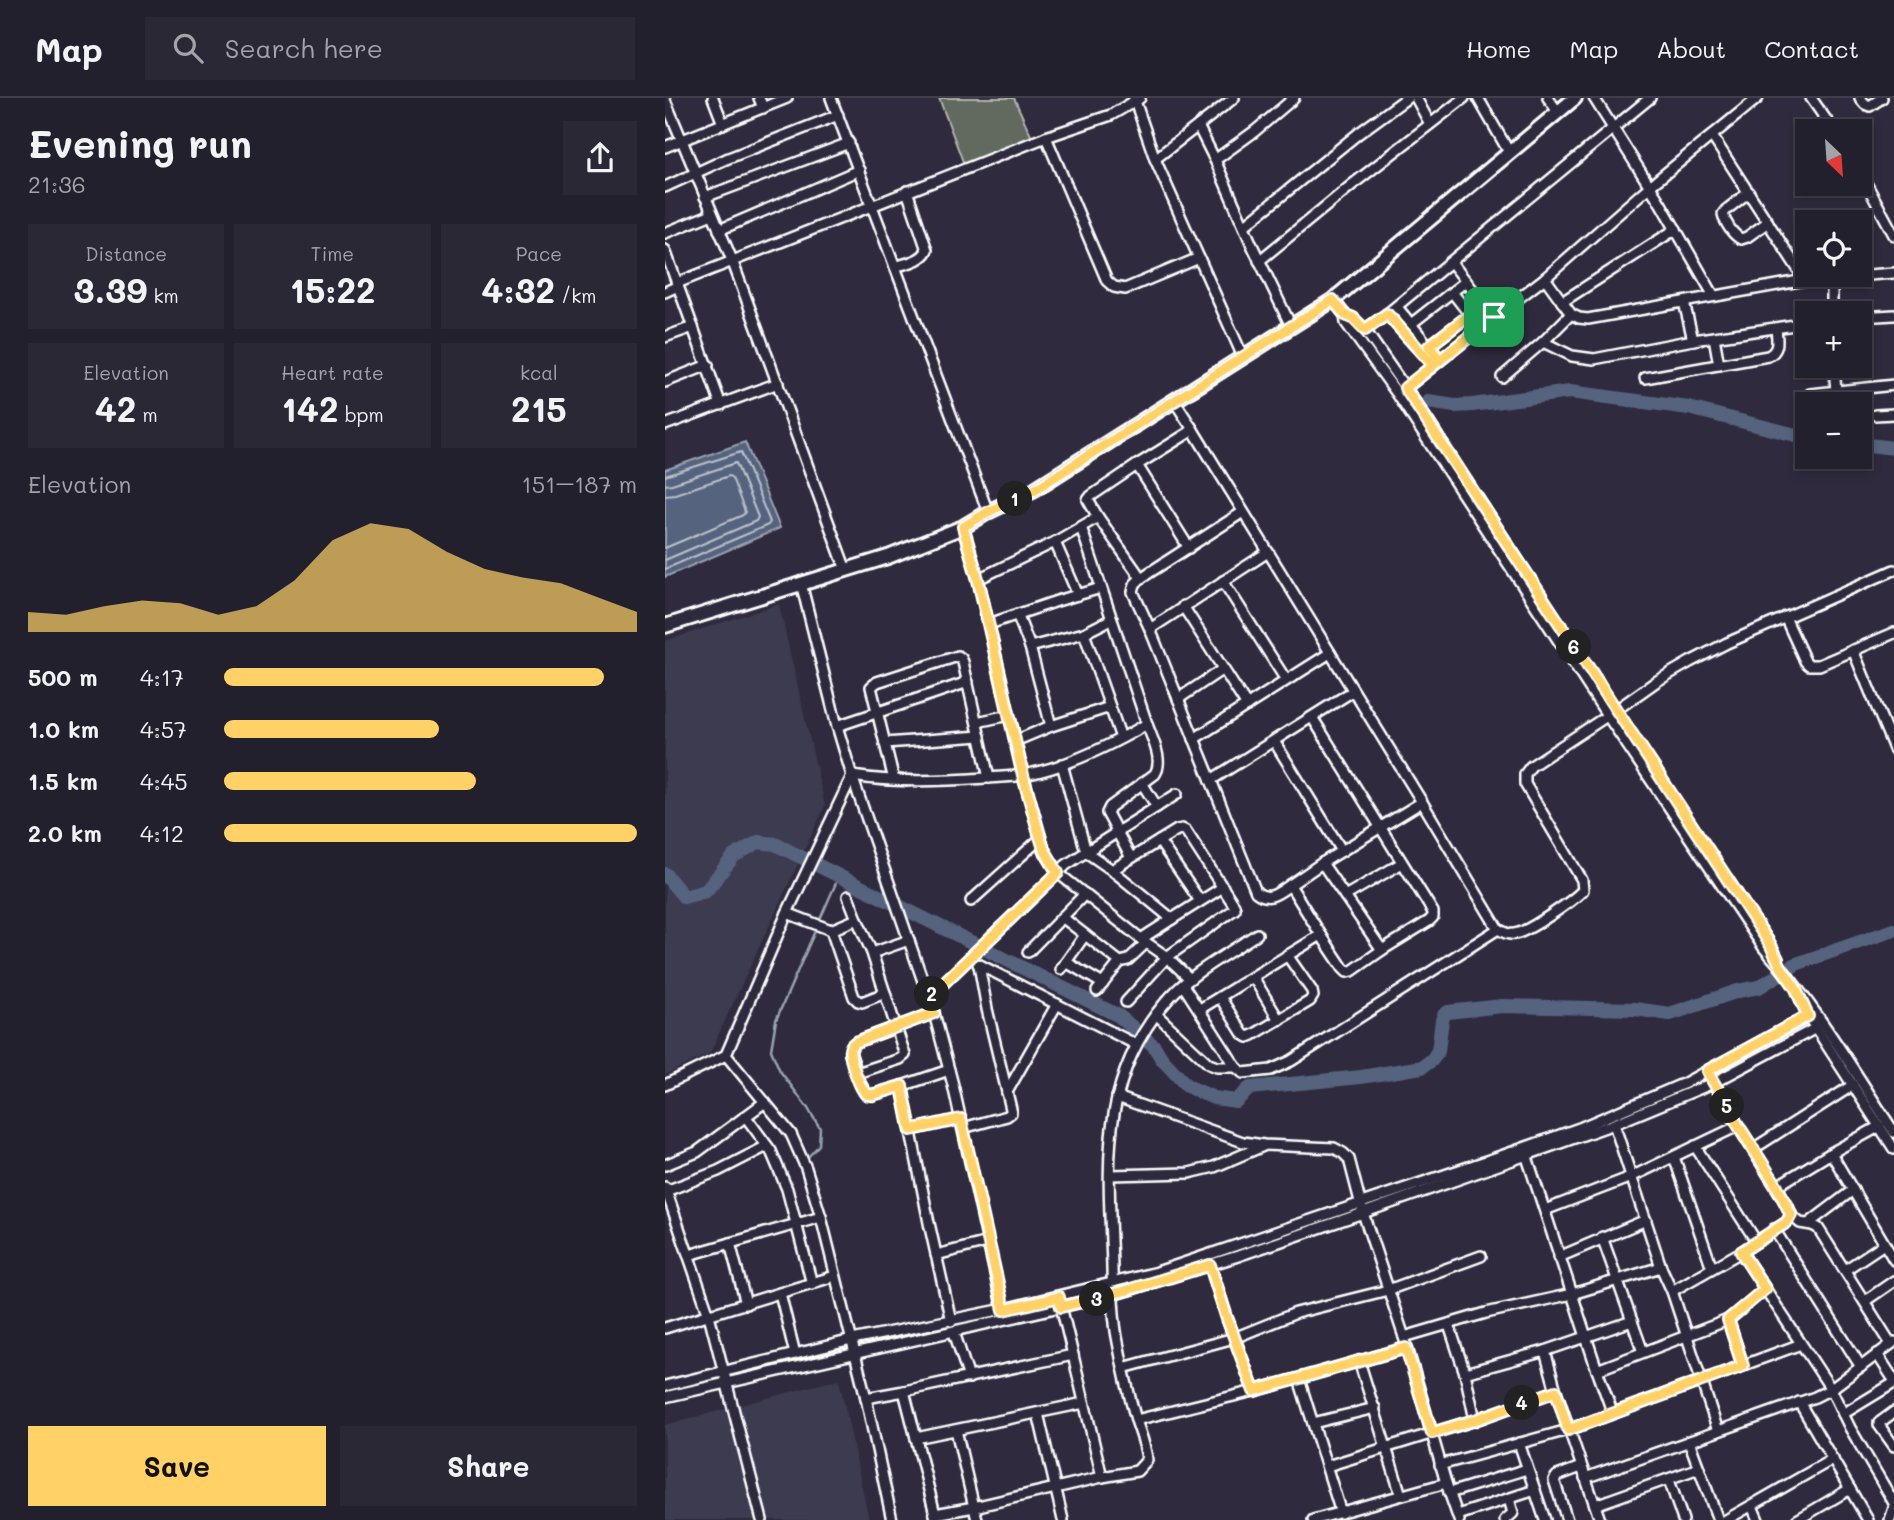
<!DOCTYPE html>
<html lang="en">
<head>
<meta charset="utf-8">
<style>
	:root { --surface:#23202e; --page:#2b2836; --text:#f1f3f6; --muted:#a3a3aa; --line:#403e4a; --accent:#ffd166 }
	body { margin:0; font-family:Mali,sans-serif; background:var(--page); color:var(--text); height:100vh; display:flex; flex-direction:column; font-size:26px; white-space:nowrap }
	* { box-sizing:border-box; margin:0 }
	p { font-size:23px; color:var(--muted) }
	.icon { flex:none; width:38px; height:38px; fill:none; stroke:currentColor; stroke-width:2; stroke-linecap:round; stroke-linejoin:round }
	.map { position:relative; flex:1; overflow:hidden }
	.sheet { display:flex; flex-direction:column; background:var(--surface); width:665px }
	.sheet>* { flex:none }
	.needle { width:46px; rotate:155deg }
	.buttons { position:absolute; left:1130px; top:21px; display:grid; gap:14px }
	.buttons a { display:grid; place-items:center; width:77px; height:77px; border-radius:0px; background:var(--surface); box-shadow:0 4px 10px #0003,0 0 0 2px var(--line); font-size:35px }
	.pin { position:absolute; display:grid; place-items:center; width:60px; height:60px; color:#fff; margin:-30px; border-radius:14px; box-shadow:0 4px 10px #0006 }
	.km { position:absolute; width:35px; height:35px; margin:-18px; border-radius:50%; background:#222; color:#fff; font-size:19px; line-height:35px; text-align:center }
	.round { display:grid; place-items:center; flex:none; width:74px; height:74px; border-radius:0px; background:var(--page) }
	.headline { display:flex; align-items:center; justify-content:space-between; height:119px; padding:0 28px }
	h1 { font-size:38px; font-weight:700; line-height:52px }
	.figures { display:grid; grid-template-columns:repeat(3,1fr); gap:10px; height:119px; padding:7px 28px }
	.figures div { display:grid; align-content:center; border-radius:0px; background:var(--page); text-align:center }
	.figures b { font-size:35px; font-weight:700 }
	.figures small { font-size:19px; font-weight:400 }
	.figures p { font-size:19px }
	.chart { height:196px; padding:14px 28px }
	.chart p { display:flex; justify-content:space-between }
	.chart svg { width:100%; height:126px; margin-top:7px; fill:var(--accent); opacity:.7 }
	.primary-button { display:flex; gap:14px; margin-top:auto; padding:14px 28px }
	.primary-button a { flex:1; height:80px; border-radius:0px; background:var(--accent); color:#111; font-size:28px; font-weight:700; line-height:80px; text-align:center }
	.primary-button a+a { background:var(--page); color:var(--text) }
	ul { padding:0 28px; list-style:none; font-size:23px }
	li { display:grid; grid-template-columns:112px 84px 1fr; align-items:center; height:52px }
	li i { height:18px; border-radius:9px; background:var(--accent) }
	header { display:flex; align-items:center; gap:42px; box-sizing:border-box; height:98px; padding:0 35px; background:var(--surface); border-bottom:2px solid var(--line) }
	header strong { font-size:33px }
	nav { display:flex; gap:38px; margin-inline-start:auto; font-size:24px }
	.search { width:490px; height:63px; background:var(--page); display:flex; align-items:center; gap:18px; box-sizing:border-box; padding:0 24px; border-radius:0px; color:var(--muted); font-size:26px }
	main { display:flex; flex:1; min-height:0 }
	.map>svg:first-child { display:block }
</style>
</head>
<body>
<header>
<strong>Map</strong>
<div class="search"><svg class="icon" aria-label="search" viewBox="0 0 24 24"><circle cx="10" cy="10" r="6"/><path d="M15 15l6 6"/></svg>Search here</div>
<nav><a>Home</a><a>Map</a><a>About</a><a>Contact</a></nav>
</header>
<main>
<section class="sheet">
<div class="headline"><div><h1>Evening run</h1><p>21:36</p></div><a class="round"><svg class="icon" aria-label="share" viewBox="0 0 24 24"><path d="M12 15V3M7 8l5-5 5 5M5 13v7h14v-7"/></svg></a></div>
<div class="figures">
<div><p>Distance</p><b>3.39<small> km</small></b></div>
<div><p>Time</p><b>15:22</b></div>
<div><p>Pace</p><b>4:32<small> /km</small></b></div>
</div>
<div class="figures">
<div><p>Elevation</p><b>42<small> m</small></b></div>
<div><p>Heart rate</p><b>142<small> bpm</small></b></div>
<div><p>kcal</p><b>215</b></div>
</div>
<div class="chart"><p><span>Elevation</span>151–187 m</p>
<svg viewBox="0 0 160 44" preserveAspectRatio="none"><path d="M0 44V37L10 38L20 35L30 33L40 34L50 38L60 35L70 26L80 12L90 6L100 8L110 16L120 22L130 25L140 27L150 32L160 37V44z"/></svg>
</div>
<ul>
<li><b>500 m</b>4:17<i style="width:92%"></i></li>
<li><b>1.0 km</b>4:57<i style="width:52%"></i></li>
<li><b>1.5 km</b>4:45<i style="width:61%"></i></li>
<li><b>2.0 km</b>4:12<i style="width:100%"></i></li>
</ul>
<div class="primary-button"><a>Save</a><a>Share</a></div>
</section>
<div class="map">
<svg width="1229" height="1422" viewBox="0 0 1229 1422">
	<rect width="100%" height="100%" fill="#2f2a3d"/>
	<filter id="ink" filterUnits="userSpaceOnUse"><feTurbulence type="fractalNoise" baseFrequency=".0143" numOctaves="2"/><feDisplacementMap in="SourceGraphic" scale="14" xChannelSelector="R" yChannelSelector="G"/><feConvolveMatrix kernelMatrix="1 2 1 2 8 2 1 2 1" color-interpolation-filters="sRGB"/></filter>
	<g filter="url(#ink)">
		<g fill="#3e3a50">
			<path d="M114,506L160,708L45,955L0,977V543Z"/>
			<path d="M174,1281L204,1422H0V1327Z"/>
		</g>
		<path fill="#626a5e" stroke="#b0b4ae" stroke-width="2" d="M274,0H349L368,42L300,69Z"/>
		<path fill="#54647e" stroke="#98a2b2" stroke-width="2" d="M80,344L115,430L0,479V372Z"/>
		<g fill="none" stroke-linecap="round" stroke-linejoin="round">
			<g stroke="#bbc1cb" stroke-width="2">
				<path d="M0,378L76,354L105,424L103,427L0,471"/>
				<path d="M0,387L7,386L71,365L93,419L91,423L0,462"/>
				<path d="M0,397L10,396L64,378L67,380L80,414L78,417L0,450"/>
			</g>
			<path stroke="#98a2b2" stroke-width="2.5" d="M143,1059L154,1047L155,1030L142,1009L115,973L106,952L111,922L174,778"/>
			<g stroke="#54647e" stroke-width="14">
				<path d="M763,304L790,308L807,307L905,294L1024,310L1143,340"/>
				<path d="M1195,346L1229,350"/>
				<path d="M0,776L19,799L41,793L69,758L93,744L110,746L454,918L489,948L497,961L522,988L549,1000L571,1003L585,990L696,979L757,969L767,962L773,953L777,922L779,917L783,914L837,908L970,911L1005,916L1073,893L1094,889L1131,866L1229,832"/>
			</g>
			<g stroke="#fff" stroke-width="14">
				<g id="street">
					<path d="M48,0L58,26"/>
					<path d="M94,0L98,10"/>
					<path d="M166,0L323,414"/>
					<path d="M469,0L490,61L578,259"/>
					<path d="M751,0L765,26"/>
					<path d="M813,0L844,54"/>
					<path d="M883,0L893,14"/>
					<path d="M929,0L996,106L1049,198"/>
					<path d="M1146,0L1169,33"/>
					<path d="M1195,0L1200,6L1205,8L1217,0"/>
					<path d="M0,2L67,162L181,472"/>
					<path d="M533,28L550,62"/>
					<path d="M1047,38L1140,182"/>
					<path d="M381,39L442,183L449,189L460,191L534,160"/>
					<path d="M0,49L122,0"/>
					<path d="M490,61L569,0"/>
					<path d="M1195,74L1229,137"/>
					<path d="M0,89L61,61L173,17"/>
					<path d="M1084,94L1061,112L1058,116C1060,125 1068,137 1076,141L1082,139L1103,124"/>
					<path d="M40,99L184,45"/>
					<path d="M579,128L694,35L742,0"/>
					<path d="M54,132L194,72"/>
					<path d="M0,135L47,116"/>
					<path d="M0,152L56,307"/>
					<path d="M594,163L688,86L799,0"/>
					<path d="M786,164L829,219"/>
					<path d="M230,169C241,165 257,163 262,152L242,93"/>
					<path d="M880,180L906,216L914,220L923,221L1140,182L1229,175"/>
					<path d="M1167,180V215"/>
					<path d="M12,185L381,39L446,17L475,0"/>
					<path d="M0,194L13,188"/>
					<path d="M787,194L805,217"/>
					<path d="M668,202L680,217L681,225L733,297L942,617L1099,850C1150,906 1188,972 1229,1034"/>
					<path d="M897,204L1011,131"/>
					<path d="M1019,204L1028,242"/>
					<path d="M732,209L775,262"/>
					<path d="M722,216L768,267"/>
					<path d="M680,217L688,220L700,232L759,317L928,579L1105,846L1113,861"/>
					<path d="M1195,219L1229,217"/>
					<path d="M746,226L801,183"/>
					<path d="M626,228L587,147L550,62L590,33L629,0"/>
					<path d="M700,232L722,216L985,0"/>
					<path d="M0,239L28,229"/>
					<path d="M1049,239L1054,267"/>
					<path d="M878,244L907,258L929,261L1028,242L1143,225"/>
					<path d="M764,248L819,206"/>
					<path d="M1169,268L1171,293"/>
					<path d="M837,279L878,244L906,216"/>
					<path d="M980,280L1103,258C1115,252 1112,242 1111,230"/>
					<path d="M0,284L43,267"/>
					<path d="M737,293L829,219L880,180L985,88L1093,0"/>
					<path d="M1145,296L1229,287"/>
					<path d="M509,302L523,324"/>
					<path d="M1210,317L1229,316"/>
					<path d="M0,327L113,285"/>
					<path d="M472,367L528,332"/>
					<path d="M298,429L313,481L358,677L379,752L393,775L476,841L502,859L525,881"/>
					<path d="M416,429L482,626"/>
					<path d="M390,444L413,497"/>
					<path d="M476,480L433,419L423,402L426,398L472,367L524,450"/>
					<path d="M313,481L390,444L433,419"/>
					<path d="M558,483L621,582"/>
					<path d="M136,485L172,628L187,678L269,915L288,987L339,1216"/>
					<path d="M518,508L582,608"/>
					<path d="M352,516L365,549L386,628L445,609"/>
					<path d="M1120,519L1140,563L1144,567H1154L1229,535"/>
					<path d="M324,526L392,503L436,490"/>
					<path d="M485,531L603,454"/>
					<path d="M419,535L456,640"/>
					<path d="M365,549L419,535L447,521"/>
					<path d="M1188,552L1229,651"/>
					<path d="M513,601L558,571"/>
					<path d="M647,619L768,814V819L764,823L717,852L687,873L682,874L678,870L656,837"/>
					<path d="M312,624L344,617"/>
					<path d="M172,628L303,584"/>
					<path d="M529,641L665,555"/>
					<path d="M350,643L386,628"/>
					<path d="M609,643L677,753"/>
					<path d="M220,645L315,638"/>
					<path d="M397,666L421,754L512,696"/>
					<path d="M229,682L206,589L212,584L293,558L296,560L298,564L324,680"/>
					<path d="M546,682L688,593"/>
					<path d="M477,685L492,709"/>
					<path d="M494,743L535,803"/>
					<path d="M657,765L717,852"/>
					<path d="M447,772L507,821L476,841"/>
					<path d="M625,787L657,765L757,704"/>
					<path d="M183,798L192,821"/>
					<path d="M680,798L737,765"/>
					<path d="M306,803L375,741"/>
					<path d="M122,815L166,832"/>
					<path d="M397,819L455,864L463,862L481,845"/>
					<path d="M507,821L558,789"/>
					<path d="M833,831C838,834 843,837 849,836C862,835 909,802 918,792L917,782L860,686V676L866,668L951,612L992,583L1025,564L1062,545L1229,472"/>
					<path d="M363,854L420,796"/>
					<path d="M207,855L192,821L166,832L189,899L193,903L197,904L220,895L207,855L244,842"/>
					<path d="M401,864L438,886"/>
					<path d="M313,866L470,946"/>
					<path d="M396,871L420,837"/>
					<path d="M588,879L614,922"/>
					<path d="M518,887L571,969L578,975L606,972L626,963L833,831L757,704L525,327"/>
					<path d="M432,893L455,864"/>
					<path d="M1134,897L1143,918L1229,1051"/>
					<path d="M264,899L401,767L421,754L447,772L512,732L517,731L521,733L569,807L570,811L502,859L461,904"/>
					<path d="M555,899L578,936L583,939L588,937L645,903L648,898L647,893L622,857"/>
					<path d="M535,911L656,837L625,787C613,795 604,804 591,794L485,531L468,494L470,486L476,480L578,414"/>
					<path d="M491,916L544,966L552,969H571"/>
					<path d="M61,957L126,1036L141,1070L156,1119L201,1300L227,1422"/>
					<path d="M284,972L237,988L264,1125L286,1223"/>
					<path d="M192,975L235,961L240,957L220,895"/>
					<path d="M0,987L61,957L122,815L187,678C231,685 277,683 321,680C333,679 346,679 358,677C400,670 446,647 482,626C487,641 499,662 490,676L445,709L442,715L466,760"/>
					<path d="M237,988L207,997L201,996L196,987L185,954L188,947L191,944L269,915"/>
					<path d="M342,994L392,906"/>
					<path d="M452,999L578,1044L599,1047L669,1050L678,1055L684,1061L698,1115L739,1239L781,1385L794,1422"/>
					<path d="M81,1019L106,1053L122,1091L147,1186"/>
					<path d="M949,1026L996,1169"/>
					<path d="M298,1030L342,1018L346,1015V1011L322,911L314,867"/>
					<path d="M246,1032L296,1021"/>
					<path d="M1030,1048L1091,1143"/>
					<path d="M1088,1051L1188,987"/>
					<path d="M1166,1055L1215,1028"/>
					<path d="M861,1056L932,1272L948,1316"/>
					<path d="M1009,1059L1047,1170"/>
					<path d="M0,1067L32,1054L100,1004"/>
					<path d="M445,1077L524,1075L549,1069L598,1048"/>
					<path d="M1112,1088L1166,1055L1229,1162"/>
					<path d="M0,1089L44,1217L97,1422"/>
					<path d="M1,1093L53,1073L102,1048"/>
					<path d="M880,1112L966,1079L1073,1028"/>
					<path d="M1126,1117L1135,1125L1147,1127L1153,1130L1226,1246"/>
					<path d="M1143,1126L1188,1092"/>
					<path d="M1109,1131L1196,1269"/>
					<path d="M937,1139L978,1254"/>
					<path d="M65,1145L81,1206"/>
					<path d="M1076,1154L1166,1291L1185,1330L1229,1405"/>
					<path d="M24,1157L156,1119"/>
					<path d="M271,1157L323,1144"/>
					<path d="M894,1159L981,1122"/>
					<path d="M545,1167L562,1220L589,1293"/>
					<path d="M1180,1172L1219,1146"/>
					<path d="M1007,1193L1053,1333"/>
					<path d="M115,1195L130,1256"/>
					<path d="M1200,1203L1229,1183"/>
					<path d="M395,1204L408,1257"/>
					<path d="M1063,1222L1078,1268"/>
					<path d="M784,1227L800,1275L810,1322"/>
					<path d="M0,1230L170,1178"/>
					<path d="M289,1234L304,1280"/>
					<path d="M739,1239L821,1215L907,1196L996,1169L1007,1193L1076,1154L1122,1124L1126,1117L1123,1108L1073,1028L1047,982"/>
					<path d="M880,1253L891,1293L935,1422"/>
					<path d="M1212,1256L1229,1282"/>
					<path d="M694,1263L736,1397"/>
					<path d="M458,1270L569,1240L631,1215L723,1192L816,1158"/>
					<path d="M932,1272L1063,1222L1100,1191"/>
					<path d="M800,1275L880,1253L967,1223"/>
					<path d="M634,1281L676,1415"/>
					<path d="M0,1288L187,1242L339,1211L492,1174L839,1057L917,1029L1020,985L1143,918"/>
					<path d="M239,1293L408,1257L437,1379"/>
					<path d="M0,1299L447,1197L573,1158L698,1115L949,1026L1048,985L1151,930"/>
					<path d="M201,1300L239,1293L251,1340L419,1305"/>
					<path d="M1134,1304L1203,1422"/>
					<path d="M1229,1314L1214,1325V1327L1229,1348"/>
					<path d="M373,1315L398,1422"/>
					<path d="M1178,1316L1229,1285"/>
					<path d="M471,1322L589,1293L741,1250"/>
					<path d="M648,1325L710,1310"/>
					<path d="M291,1332L312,1422"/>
					<path d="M251,1340L270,1416"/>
					<path d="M1024,1343L1053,1422"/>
					<path d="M854,1345L880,1422"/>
					<path d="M775,1367L903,1332L1136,1246"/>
					<path d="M662,1368L810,1322L891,1293"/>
					<path d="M920,1380L1150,1299L1166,1291L1229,1244"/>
					<path d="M1004,1382L1018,1422"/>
					<path d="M784,1395L862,1371"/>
					<path d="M930,1407L1034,1370"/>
					<path d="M1087,1408L1093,1422"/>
					<path d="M793,1417L870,1392"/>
					<path d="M271,1422L270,1416L309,1409L437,1379L472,1373L482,1362C481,1348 475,1335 471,1322C463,1294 457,1266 452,1239C446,1207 448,1175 446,1143C442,1051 439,971 506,898C528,874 564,855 592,836"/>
					<path d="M648,1422L781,1385"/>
					<path d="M840,1422L848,1415L844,1401"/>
					<path d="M902,1422L889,1382L892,1378L916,1369"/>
					<path d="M1061,1422L1168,1361"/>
					<path d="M1132,1422L1185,1391"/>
					<path d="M1225,1422L1229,1410"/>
				</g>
			</g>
			<g stroke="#fff" stroke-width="18">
				<path id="secondary" d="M0,528L223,459L298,429L323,414L368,392L668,202L910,0"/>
			</g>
			<use href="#street" stroke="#2f2a3d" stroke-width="9"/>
			<use href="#secondary" stroke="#2f2a3d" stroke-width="12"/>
		</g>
	</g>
	<g fill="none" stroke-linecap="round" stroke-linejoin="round" filter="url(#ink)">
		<g stroke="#fff" stroke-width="14">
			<path id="route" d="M829,219L775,262L768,267L722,216L700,232L688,220L680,217L668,202L369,392L323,414L298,429L313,481L358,677L373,732L379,751L393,775L264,899L269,915L191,944C187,947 185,948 185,953C185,963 195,990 201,996L207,997L237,988L246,1032L296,1021L339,1212L394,1199L396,1209L463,1192L545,1167L562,1220L589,1293L741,1250L767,1335L810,1322L891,1293L903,1332L1078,1268L1063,1222L1100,1191L1076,1154L1122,1124L1126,1117L1112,1088L1073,1027L1042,973L1143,918L1130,889L1116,869L1105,846L740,290L775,262L764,248L819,206L829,219"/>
		</g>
		<use href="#route" stroke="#ffd166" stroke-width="9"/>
	</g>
</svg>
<div class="buttons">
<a><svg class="needle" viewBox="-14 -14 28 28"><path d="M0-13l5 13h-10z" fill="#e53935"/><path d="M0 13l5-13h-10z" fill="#a3a3aa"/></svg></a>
<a><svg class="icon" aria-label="locate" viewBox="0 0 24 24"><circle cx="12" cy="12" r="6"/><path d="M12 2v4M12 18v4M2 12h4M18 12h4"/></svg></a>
<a>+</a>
<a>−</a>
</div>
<div class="pin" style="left:829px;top:219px;background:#1e9e55"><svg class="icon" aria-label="arrive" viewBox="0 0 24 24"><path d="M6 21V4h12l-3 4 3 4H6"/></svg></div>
<b class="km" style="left:350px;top:401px">1</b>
<b class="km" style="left:267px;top:896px">2</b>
<b class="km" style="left:432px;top:1201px">3</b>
<b class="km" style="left:857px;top:1305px">4</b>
<b class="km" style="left:1062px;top:1008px">5</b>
<b class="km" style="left:909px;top:549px">6</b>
</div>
</main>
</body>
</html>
